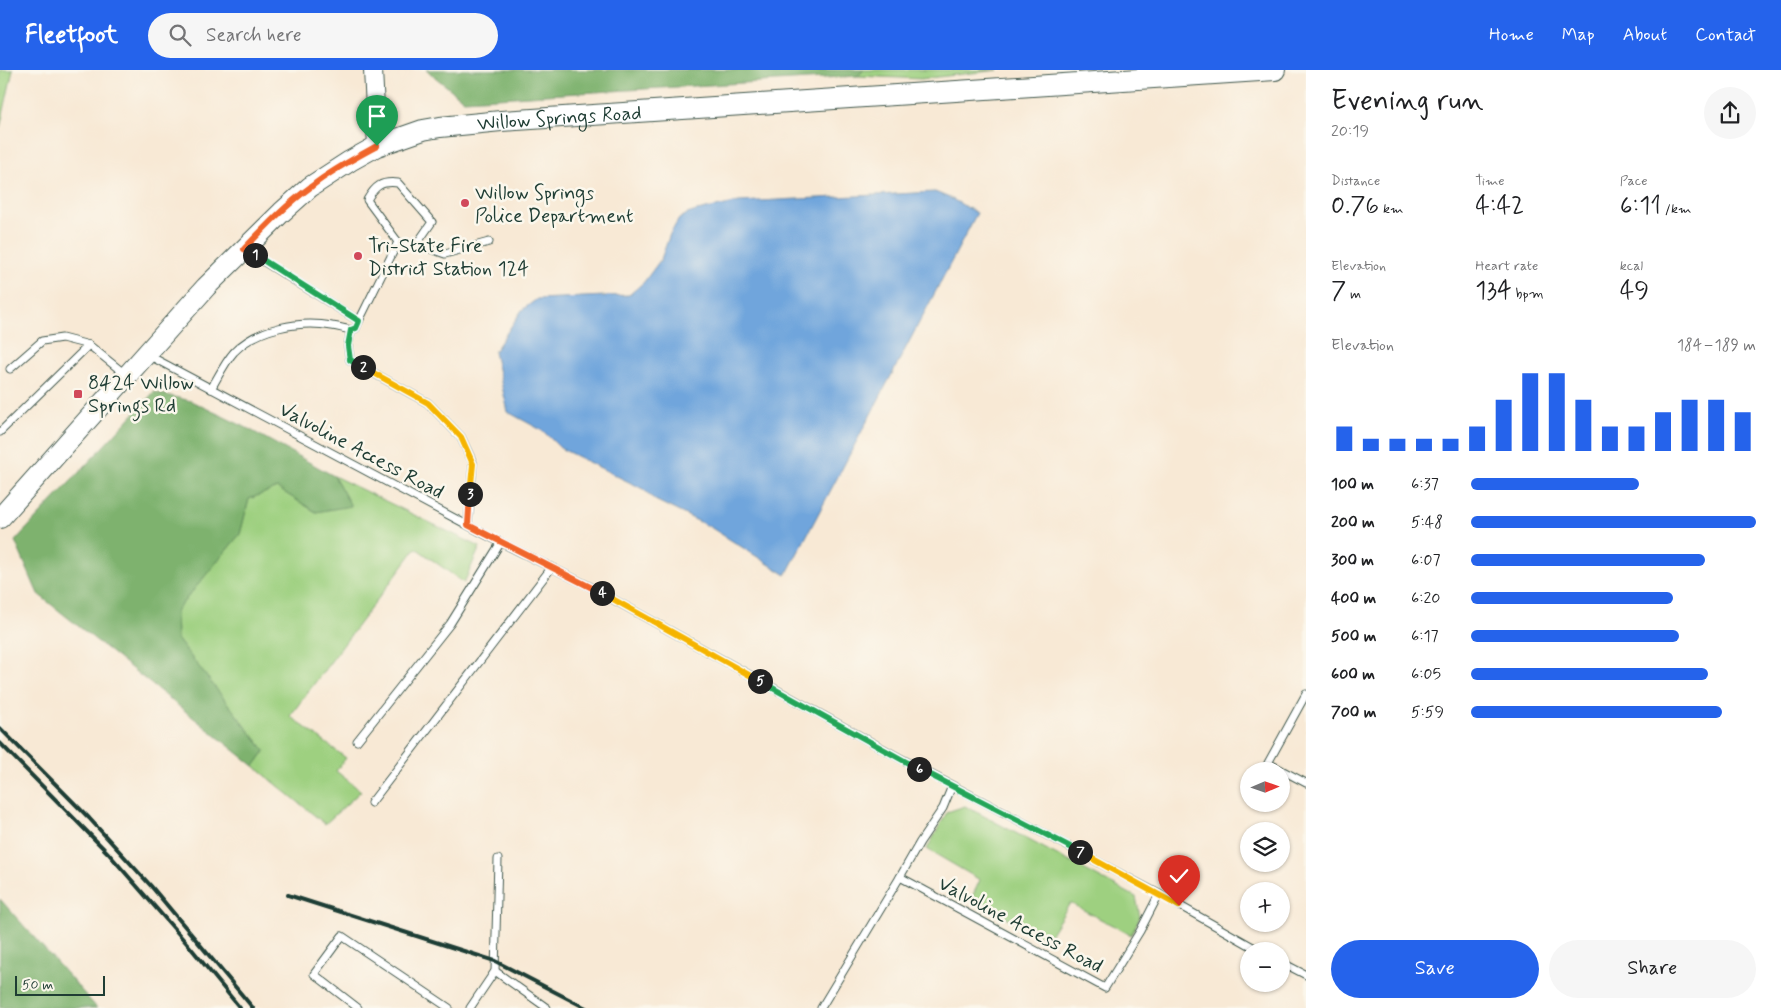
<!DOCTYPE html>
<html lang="en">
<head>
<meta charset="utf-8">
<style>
	:root { --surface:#fff; --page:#f6f6f6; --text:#202124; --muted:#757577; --accent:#2563eb }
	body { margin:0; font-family:Mynerve,sans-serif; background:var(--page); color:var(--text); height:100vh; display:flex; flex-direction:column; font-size:19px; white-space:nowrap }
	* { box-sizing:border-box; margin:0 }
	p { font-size:16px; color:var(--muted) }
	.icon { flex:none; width:28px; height:28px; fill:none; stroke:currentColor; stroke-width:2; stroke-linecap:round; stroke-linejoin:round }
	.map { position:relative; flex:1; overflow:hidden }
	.details { display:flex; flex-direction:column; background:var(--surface); width:475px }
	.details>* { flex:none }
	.needle { width:32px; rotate:88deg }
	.fabs { position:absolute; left:1240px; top:692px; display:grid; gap:10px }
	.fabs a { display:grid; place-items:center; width:50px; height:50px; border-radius:50%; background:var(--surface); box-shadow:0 1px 4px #0004; font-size:25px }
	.scale { position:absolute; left:15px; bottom:12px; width:90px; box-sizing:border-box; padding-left:5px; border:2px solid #1f3d34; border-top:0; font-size:14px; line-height:18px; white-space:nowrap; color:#1f3d34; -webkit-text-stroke:4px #fbf7ec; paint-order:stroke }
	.pin { position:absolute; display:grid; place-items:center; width:42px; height:42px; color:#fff; margin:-51px -21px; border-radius:50% 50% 50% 0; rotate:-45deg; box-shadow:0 0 5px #0007 }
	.pin .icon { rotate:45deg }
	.km { position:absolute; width:25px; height:25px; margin:-12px; border-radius:50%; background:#222; color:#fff; font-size:14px; line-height:25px; text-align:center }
	.round { display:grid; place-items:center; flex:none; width:52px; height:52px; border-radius:26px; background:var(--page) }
	.summary { display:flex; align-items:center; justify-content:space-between; height:85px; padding:0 25px }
	h1 { font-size:28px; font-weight:600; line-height:38px }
	.figures { display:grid; grid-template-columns:repeat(3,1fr); gap:8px; height:85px; padding:5px 25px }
	.figures div { display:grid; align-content:center }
	.figures b { font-size:25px; font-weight:600 }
	.figures small { font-size:14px; font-weight:400 }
	.figures p { font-size:14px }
	.chart { height:140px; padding:10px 25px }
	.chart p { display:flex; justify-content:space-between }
	.chart svg { width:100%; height:90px; margin-top:5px; stroke:var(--accent); stroke-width:6 }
	.primary-button { display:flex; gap:10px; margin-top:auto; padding:10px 25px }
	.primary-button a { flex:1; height:58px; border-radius:30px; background:var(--accent); color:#fff; font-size:20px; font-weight:600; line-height:58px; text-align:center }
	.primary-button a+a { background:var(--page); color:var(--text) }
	ul { padding:0 25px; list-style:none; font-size:16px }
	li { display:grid; grid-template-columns:80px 60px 1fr; align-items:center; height:38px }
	li i { height:12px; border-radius:6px; background:var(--accent) }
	header { display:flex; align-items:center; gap:30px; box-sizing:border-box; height:70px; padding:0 25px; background:var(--accent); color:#fff }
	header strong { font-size:24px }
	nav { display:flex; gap:28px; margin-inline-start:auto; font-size:18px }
	.search { width:350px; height:45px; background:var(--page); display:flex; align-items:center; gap:12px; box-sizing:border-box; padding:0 18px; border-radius:28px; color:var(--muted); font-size:19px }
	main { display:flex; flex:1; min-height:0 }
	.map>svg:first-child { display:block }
</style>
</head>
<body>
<header>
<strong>Fleetfoot</strong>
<div class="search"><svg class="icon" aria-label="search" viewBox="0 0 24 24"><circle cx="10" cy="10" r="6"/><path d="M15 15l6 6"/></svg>Search here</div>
<nav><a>Home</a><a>Map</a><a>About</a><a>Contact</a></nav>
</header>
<main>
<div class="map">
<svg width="1306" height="938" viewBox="0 0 1306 938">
	<rect width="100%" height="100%" fill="#fbf7ec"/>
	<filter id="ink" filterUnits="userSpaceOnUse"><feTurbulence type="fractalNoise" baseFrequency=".02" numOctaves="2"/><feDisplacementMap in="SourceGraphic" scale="10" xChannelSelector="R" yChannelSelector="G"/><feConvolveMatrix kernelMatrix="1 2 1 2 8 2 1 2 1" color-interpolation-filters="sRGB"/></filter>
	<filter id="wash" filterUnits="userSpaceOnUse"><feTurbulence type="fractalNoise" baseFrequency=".0096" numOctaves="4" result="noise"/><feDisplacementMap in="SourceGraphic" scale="20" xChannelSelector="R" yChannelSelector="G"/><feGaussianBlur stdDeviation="1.12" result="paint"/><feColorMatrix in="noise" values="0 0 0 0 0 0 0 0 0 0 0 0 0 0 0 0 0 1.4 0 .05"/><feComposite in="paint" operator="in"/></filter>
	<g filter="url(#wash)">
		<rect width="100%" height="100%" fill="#f8e9d5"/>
		<g fill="#9ed080" stroke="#5e865a">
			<path d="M0,0H13L0,58Z"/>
			<path d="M864,0H998L921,9L858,6Z"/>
			<path d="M334,406L480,477L464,513L416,478L290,646L346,688L336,701L361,721L325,754L254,696L265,681L177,569L176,541L240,464L249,429L277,418L316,442L350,435Z"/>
			<path d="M965,736L1136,827L1140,847L1131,865L1070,833L1047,870L971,829L980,810L927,779L947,742Z"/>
		</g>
		<g fill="#7eb26e" stroke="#4e7851">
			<path d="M426,0H864L858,6L464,30Z"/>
			<path d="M154,322L191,331L245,357L334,406L351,436L316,442L277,418L249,429L240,464L176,541L177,569L265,681L254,696L38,524L15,471Z"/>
			<path d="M0,829L97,938H0Z"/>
		</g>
		<path fill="#6fa5dc" stroke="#477188" d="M935,122L952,129L977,143L786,505L710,457L655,430L643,419L560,378L543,361L508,342L494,282L522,240L537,229L629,225L644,212L661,189L670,164L679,149L687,144L697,141L739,132Z"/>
	</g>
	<g filter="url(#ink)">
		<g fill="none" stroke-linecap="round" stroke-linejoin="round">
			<g stroke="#40574c" stroke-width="9">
				<g id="service">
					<path d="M398,172L367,130C375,116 381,111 398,113L432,152L416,175"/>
					<path d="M247,181L359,251L398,172L425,177L445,184L489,172"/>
					<path d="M351,260L348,276L350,290L428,333L461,367L473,393L468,455"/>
					<path d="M148,285L488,466L589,516L898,687L1159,824L1140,861L1105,918L900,807L821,938"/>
					<path d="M10,299L42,271L62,268L89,275L125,304"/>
					<path d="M211,319C218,307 225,292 234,282C257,258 300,250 332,256C339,257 345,259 351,260L356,258L359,251"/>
					<path d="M0,362L89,275"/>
					<path d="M1306,624L1268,693L1306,713"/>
					<path d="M357,671L450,554L501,472"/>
					<path d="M371,733L552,497"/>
					<path d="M900,807L920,772L943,738L952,716"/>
					<path d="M1159,824L1260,881"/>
					<path d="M1281,892L1306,905"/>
					<path d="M495,901L547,938"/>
					<path d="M358,938L314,904L342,866L449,938"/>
					<path d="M470,938L495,901L498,789"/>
				</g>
			</g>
			<g stroke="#40574c" stroke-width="20">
				<path id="tertiary" d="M373,0L377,76"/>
			</g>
			<g stroke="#40574c" stroke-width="22">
				<g id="secondary">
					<path id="s1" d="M0,448L206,217L282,142L310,117L350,91L377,76L403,67L423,60L440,57L501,51L1275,0"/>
				</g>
			</g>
			<use href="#service" stroke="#fff" stroke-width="7"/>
			<use href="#tertiary" stroke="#fff" stroke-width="18"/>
			<use href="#secondary" stroke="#fff" stroke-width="20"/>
			<g stroke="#1f3d34" stroke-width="4">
				<path d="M0,658L89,748L151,816L253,938"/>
				<path d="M0,673L108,783L190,877L240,938"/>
				<path d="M288,825L495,891L586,938"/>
			</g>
		</g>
	</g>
	<g fill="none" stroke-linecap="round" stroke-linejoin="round" filter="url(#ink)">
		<g stroke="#fff" stroke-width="10">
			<path id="split-1" d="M255,185L244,179C265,157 287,134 312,116C332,100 355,88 377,76"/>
		</g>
		<g stroke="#fff" stroke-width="10">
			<path id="split-2" d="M255,185L359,251L356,258L351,260L348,276L350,290L363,297"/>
		</g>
		<g stroke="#fff" stroke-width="10">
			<path id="split-3" d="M363,297L428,333L461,367L473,394L470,424"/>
		</g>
		<g stroke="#fff" stroke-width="10">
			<path id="split-4" d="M470,424L468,455L602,523"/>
		</g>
		<g stroke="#fff" stroke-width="10">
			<path id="split-5" d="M602,523L760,611"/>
		</g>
		<g stroke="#fff" stroke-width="10">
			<path id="split-6" d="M760,611L919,699"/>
		</g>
		<g stroke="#fff" stroke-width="10">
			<path id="split-7" d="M919,699L1080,782"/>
		</g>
		<g stroke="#fff" stroke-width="10">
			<path id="split-8" d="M1080,782L1179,836"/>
		</g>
		<use href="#split-1" stroke="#f0652b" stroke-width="6"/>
		<use href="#split-2" stroke="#22a559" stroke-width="6"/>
		<use href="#split-3" stroke="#f5b400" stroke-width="6"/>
		<use href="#split-4" stroke="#f0652b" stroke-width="6"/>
		<use href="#split-5" stroke="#f5b400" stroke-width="6"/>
		<use href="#split-6" stroke="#22a559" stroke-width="6"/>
		<use href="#split-7" stroke="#22a559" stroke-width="6"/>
		<use href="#split-8" stroke="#f5b400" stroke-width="6"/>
	</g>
	<g fill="#d1495b" stroke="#fbf7ec" stroke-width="2">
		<circle cx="465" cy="133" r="5"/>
		<circle cx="358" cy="186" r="5"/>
		<rect x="73" y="319" width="10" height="10" rx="2.5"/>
	</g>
	<g text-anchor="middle" stroke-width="5" stroke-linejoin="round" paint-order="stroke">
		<g font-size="20" fill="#1f3d34" stroke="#fbf7ec">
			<text dy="7" stroke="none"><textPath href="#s1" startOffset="718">Willow Springs Road</textPath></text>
			<text transform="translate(362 380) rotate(28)" y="7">Valvoline Access Road</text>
			<text transform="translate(1021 854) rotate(28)" y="7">Valvoline Access Road</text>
		</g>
		<g font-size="20" fill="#1f3d34" stroke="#fbf7ec" text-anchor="start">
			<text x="475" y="129">Willow Springs<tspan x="475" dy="23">Police Department</tspan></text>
			<text x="368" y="182">Tri-State Fire<tspan x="368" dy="23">District Station 124</tspan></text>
			<text x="88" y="319">8424 Willow<tspan x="88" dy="23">Springs Rd</tspan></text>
		</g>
	</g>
</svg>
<div class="fabs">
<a><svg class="needle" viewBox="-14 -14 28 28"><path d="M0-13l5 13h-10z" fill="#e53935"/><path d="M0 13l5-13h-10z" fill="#757577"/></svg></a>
<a><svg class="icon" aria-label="layers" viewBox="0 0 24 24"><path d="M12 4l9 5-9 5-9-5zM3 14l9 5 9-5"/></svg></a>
<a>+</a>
<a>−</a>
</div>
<div class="scale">50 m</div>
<div class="pin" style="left:377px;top:76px;background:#1e9e55"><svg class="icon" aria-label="arrive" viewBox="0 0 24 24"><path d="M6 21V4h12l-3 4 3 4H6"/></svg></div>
<div class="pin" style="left:1179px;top:836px;background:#d93025"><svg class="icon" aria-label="check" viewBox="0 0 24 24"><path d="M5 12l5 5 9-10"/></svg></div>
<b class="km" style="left:255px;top:185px">1</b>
<b class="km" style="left:363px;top:297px">2</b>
<b class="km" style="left:470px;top:424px">3</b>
<b class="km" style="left:602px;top:523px">4</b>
<b class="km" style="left:760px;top:611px">5</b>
<b class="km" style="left:919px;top:699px">6</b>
<b class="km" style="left:1080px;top:782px">7</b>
</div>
<section class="details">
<div class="summary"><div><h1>Evening run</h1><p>20:19</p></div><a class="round"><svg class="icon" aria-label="share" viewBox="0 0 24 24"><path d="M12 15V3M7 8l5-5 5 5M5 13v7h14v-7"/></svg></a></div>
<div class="figures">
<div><p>Distance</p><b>0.76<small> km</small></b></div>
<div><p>Time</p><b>4:42</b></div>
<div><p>Pace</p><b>6:11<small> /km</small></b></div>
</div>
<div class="figures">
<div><p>Elevation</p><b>7<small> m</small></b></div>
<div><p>Heart rate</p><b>134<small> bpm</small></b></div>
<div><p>kcal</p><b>49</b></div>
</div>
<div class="chart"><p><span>Elevation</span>184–189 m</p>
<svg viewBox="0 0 160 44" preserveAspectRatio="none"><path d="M5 44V32M15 44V38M25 44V38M35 44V38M45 44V38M55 44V32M65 44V19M75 44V6M85 44V6M95 44V19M105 44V32M115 44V32M125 44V25M135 44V19M145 44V19M155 44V25"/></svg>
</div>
<ul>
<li><b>100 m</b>6:37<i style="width:59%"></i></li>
<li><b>200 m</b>5:48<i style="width:100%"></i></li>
<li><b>300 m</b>6:07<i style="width:82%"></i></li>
<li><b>400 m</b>6:20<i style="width:71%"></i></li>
<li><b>500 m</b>6:17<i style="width:73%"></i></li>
<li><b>600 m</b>6:05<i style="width:83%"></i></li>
<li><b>700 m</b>5:59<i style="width:88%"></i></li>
</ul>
<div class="primary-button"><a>Save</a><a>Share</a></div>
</section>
</main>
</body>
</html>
